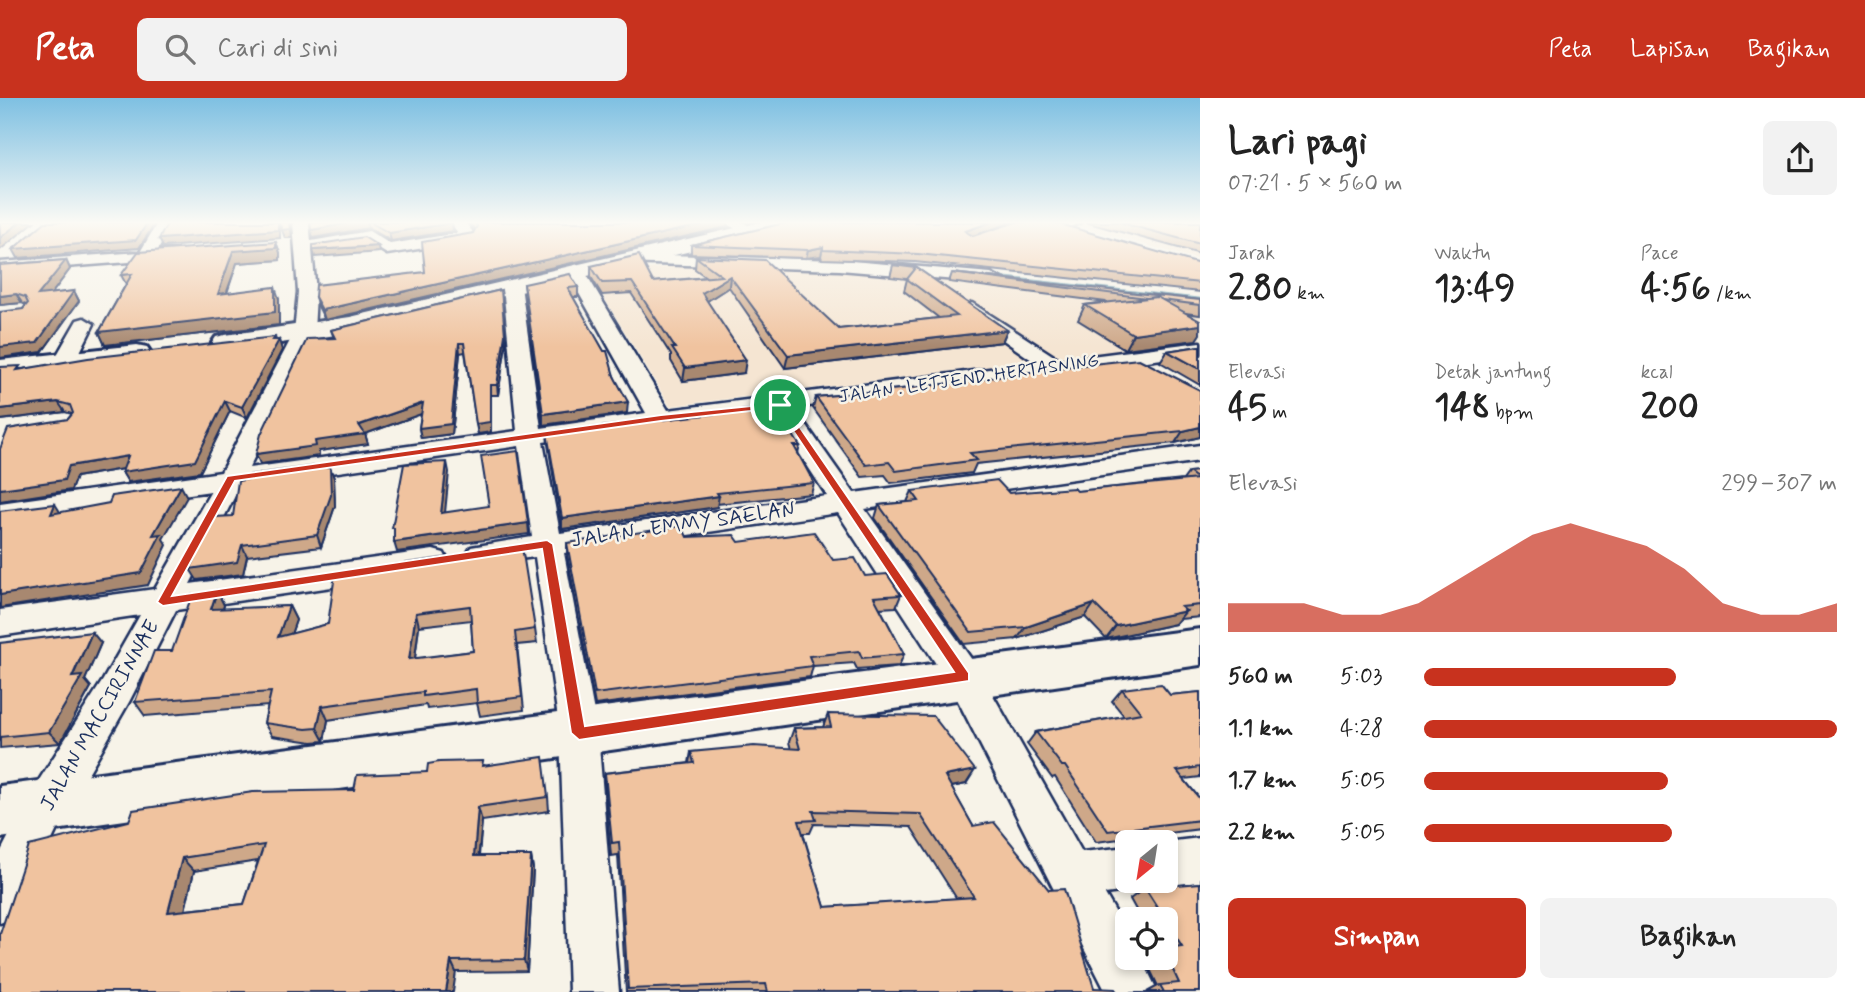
<!DOCTYPE html>
<html lang="id">
<head>
<meta charset="utf-8">
<style>
	:root { --surface:#fff; --page:#f2f2f2; --text:#222; --muted:#767676; --accent:#c8321e }
	body { margin:0; font-family:Mynerve,sans-serif; background:var(--page); color:var(--text); height:100vh; display:flex; flex-direction:column; font-size:26px; white-space:nowrap }
	* { box-sizing:border-box; margin:0 }
	p { font-size:23px; color:var(--muted) }
	.icon { flex:none; width:38px; height:38px; fill:none; stroke:currentColor; stroke-width:2; stroke-linecap:round; stroke-linejoin:round }
	.map { position:relative; flex:1; overflow:hidden }
	.sheet { display:flex; flex-direction:column; background:var(--surface); width:665px }
	.sheet>* { flex:none }
	.needle { width:46px; rotate:210deg }
	.buttons { position:absolute; left:1115px; top:732px; display:grid; gap:14px }
	.buttons a { display:grid; place-items:center; width:63px; height:63px; border-radius:10px; background:var(--surface); box-shadow:0 4px 10px #0003; font-size:35px }
	.pin { position:absolute; display:grid; place-items:center; width:60px; height:60px; color:#fff; margin:-30px; border:4px solid #fff; border-radius:50%; box-shadow:0 2px 7px #0007 }
	.round { display:grid; place-items:center; flex:none; width:74px; height:74px; border-radius:10px; background:var(--page) }
	.overview { display:flex; align-items:center; justify-content:space-between; height:119px; padding:0 28px }
	h1 { font-size:38px; font-weight:700; line-height:52px }
	.figures { display:grid; grid-template-columns:repeat(3,1fr); gap:10px; height:119px; padding:7px 28px }
	.figures div { display:grid; align-content:center }
	.figures b { font-size:35px; font-weight:700 }
	.figures small { font-size:19px; font-weight:400 }
	.figures p { font-size:19px }
	.chart { height:196px; padding:14px 28px }
	.chart p { display:flex; justify-content:space-between }
	.chart svg { width:100%; height:126px; margin-top:7px; fill:var(--accent); opacity:.7 }
	.cta { display:flex; gap:14px; margin-top:auto; padding:14px 28px }
	.cta a { flex:1; height:80px; border-radius:10px; background:var(--accent); color:#fff; font-size:28px; font-weight:700; line-height:80px; text-align:center }
	.cta a+a { background:var(--page); color:var(--text) }
	ul { padding:0 28px; list-style:none; font-size:23px }
	li { display:grid; grid-template-columns:112px 84px 1fr; align-items:center; height:52px }
	li i { height:18px; border-radius:9px; background:var(--accent) }
	header { display:flex; align-items:center; gap:42px; box-sizing:border-box; height:98px; padding:0 35px; background:var(--accent); color:#fff }
	header strong { font-size:33px }
	nav { display:flex; gap:38px; margin-inline-start:auto; font-size:24px }
	.search { width:490px; height:63px; background:var(--page); display:flex; align-items:center; gap:18px; box-sizing:border-box; padding:0 24px; border-radius:10px; color:var(--muted); font-size:26px }
	main { display:flex; flex:1; min-height:0 }
	.map>svg:first-child { display:block }
</style>
</head>
<body>
<header>
<strong>Peta</strong>
<div class="search"><svg class="icon" aria-label="search" viewBox="0 0 24 24"><circle cx="10" cy="10" r="6"/><path d="M15 15l6 6"/></svg>Cari di sini</div>
<nav><a>Peta</a><a>Lapisan</a><a>Bagikan</a></nav>
</header>
<main>
<div class="map">
<svg width="1200" height="894" viewBox="0 0 1200 894">
	<rect width="100%" height="100%" fill="#f7f3e8"/>
	<filter id="ink" filterUnits="userSpaceOnUse"><feTurbulence type="fractalNoise" baseFrequency=".0143" numOctaves="2"/><feDisplacementMap in="SourceGraphic" scale="14" xChannelSelector="R" yChannelSelector="G"/><feConvolveMatrix kernelMatrix="1 2 1 2 8 2 1 2 1" color-interpolation-filters="sRGB"/></filter>
	<g filter="url(#ink)">
		<g fill="#f5e5d2">
			<path d="M1081,124H1200V162L1074,127Z"/>
			<path d="M683,168L845,169L1200,208V243L670,308L589,175Z"/>
		</g>
		<g fill="none" stroke-linecap="round" stroke-linejoin="round">
			<path stroke="#5890a7" stroke-width="4.5" d="M989,179L1200,202"/>
			<g stroke="#1b2f5e" stroke-width="5">
				<g id="street">
					<path d="M158,124H173L158,152H181V160L0,174V164L140,154Z"/>
					<path d="M293,124H309L311,143L369,133L390,146L458,135L450,124H465L476,138L468,143L387,156L366,143L312,152L316,194L314,235L249,370L517,333L503,188L512,183L521,188L541,330L646,315L567,174L576,169L585,174L668,312L1036,265L965,215L962,211L972,205L1060,262L1200,244V256L794,310L854,395L1200,347V363L865,411L977,569L1082,754L1127,749V782H1145L1143,787L1127,793L1105,796L1127,834V859H1141L1158,894H1106L951,589L838,415L564,455L598,635L619,894H569L560,635L535,459L482,466L471,463L467,456L471,449L532,439L519,348L240,388L190,486L433,452L444,455L448,463L444,471L433,474L176,512L129,604L62,721L16,818L0,825V755L32,693L103,582L140,517L0,538V512L155,491L211,393L0,423V405L221,374L294,235L298,194ZM772,313L827,398L560,435L543,344Z"/>
					<path d="M723,124H743L757,133L749,138Z"/>
					<path d="M1081,124L1063,133L1055,128L1059,124Z"/>
					<path d="M628,156L840,162L991,175L1000,180L991,185L840,172L622,165L620,161Z"/>
					<path d="M84,220L94,226L76,262L65,268L57,267L54,262L77,222Z"/>
					<path d="M1200,740V784L1166,788L1152,782H1166V744Z"/>
				</g>
			</g>
			<g stroke="#1b2f5e" stroke-width="6">
				<g id="secondary">
					<path d="M761,124H797L787,130L350,235L225,253L216,251L212,245L216,239L225,237L350,219Z"/>
					<path d="M137,247L147,249L151,255L147,261L0,278V262Z"/>
					<path d="M1200,531V567L0,740V688Z"/>
				</g>
			</g>
			<use href="#street" fill="#f7f3e8" fill-rule="evenodd"/>
			<use href="#secondary" fill="#f7f3e8" fill-rule="evenodd"/>
		</g>
		<g fill="#cea889" stroke="#1b2f5e" stroke-width="2" fill-rule="evenodd">
			<path d="M310,124H452L453,133L391,143L369,130L313,140Z"/>
			<path d="M469,124H728L727,129L325,222L318,208L315,199L425,174L473,135L475,132Z"/>
			<path d="M789,124H1013L973,138L1200,166V194L915,164L822,161L821,158L806,160L691,156V147Z"/>
			<path d="M1085,124H1200V156Z"/>
			<path d="M276,144L280,155V162L237,165L227,195L279,201V227L105,247L99,234L126,186L121,177Z"/>
			<path d="M696,159L839,231L939,220L904,193L907,181L890,179L893,167L914,168L1007,232L1002,244L785,270L729,189L707,203L744,275L683,283L671,263V257L631,195L602,197L591,179V168L653,184L706,179L695,171Z"/>
			<path d="M66,162L70,171L51,196L74,193L79,203L42,254L23,211L26,207L22,205L0,207V167Z"/>
			<path d="M952,175L1200,202V217L1185,215L1196,242L1125,251L1078,222L1085,207L1106,204L949,184Z"/>
			<path d="M524,186L578,189V199H573L614,278L627,315L543,327Z"/>
			<path d="M501,192L506,246L498,297H491V334L478,336L465,254L460,255L452,336L421,340L419,330L421,316L365,336L368,346L319,353V358L260,366L334,240L331,232Z"/>
			<path d="M276,242L282,252L247,320L230,313L200,374L128,384L122,374L123,371L76,379L71,392L68,321L72,316L65,314L0,322V269L22,271Z"/>
			<path d="M1200,248V287L1160,264L1167,253Z"/>
			<path d="M1036,272L1200,339L1175,345L976,366L972,375L891,385L885,377L862,379L813,310L816,299L922,289L1035,274Z"/>
			<path d="M547,335L800,348L798,356L814,385L811,396L717,406V409L562,431L548,346Z"/>
			<path d="M1200,373V519L1180,521L1175,526L1106,541L1085,519L1017,541L964,546L875,420L879,407L907,404L912,393L1009,395L1077,393L1183,382L1189,374Z"/>
			<path d="M334,380L335,408L321,449L247,458L243,476L197,482L233,418Z"/>
			<path d="M687,439L739,444L833,462L901,497L896,509L880,510L904,556L899,568L857,571L854,565L813,568L810,579L595,607L567,456V445Z"/>
			<path d="M393,471L535,531L537,545L517,547L524,612L480,618L477,605L427,611L426,607L328,622L324,643L312,644L272,638L264,625L268,608L145,618L135,604L217,493L224,507L223,511L289,508L296,522L291,536L328,526ZM471,522L473,553L415,561L419,528Z"/>
			<path d="M0,545H101L85,582L91,589L60,645L0,650Z"/>
			<path d="M1122,591L1170,597L1200,594V679L1184,681L1200,701V731L1096,744L1055,679L1052,680L1027,646L1036,634L1124,618L1112,603Z"/>
			<path d="M828,616L966,686L951,689L973,728L1094,890L1117,894H626L618,757L611,758L605,689V675L689,665L691,654L791,651L789,644L794,630L823,629ZM814,726L911,729L957,801L825,809L803,735H810Z"/>
			<path d="M484,667L548,699L549,713L482,723L479,758H531L533,771L527,873L456,874L0,894L29,748L354,692L427,674ZM258,763L244,806L185,812L194,773Z"/>
			<path d="M1200,785V894H1147L1158,888L1145,861L1147,859H1166V821H1141L1130,801L1145,790Z"/>
		</g>
		<g fill="#a8886f" stroke="#1b2f5e" stroke-width="2">
			<path d="M20,124H34L0,152V140Z"/>
			<path d="M148,124H156L139,150L18,160L13,151Z"/>
			<path d="M278,124L280,130V140L163,149L159,141Z"/>
			<path d="M289,124H290L292,140H285L282,132Z"/>
			<path d="M355,124H367L369,130L313,140L311,132Z"/>
			<path d="M714,124H728L727,129L325,222L322,212Z"/>
			<path d="M992,124H1013L962,142L965,133Z"/>
			<path d="M452,125L453,133L391,143L389,135Z"/>
			<path d="M276,144L280,155V162L237,165L222,208L218,196L233,153Z"/>
			<path d="M378,148L379,154L315,159L313,152Z"/>
			<path d="M823,149L821,158L806,160L808,152Z"/>
			<path d="M66,162L70,171L43,207L38,197Z"/>
			<path d="M730,178L729,189L701,207L702,195Z"/>
			<path d="M275,189L279,201V227L105,247L99,234Z"/>
			<path d="M74,193L79,203L42,254L0,260V249Z"/>
			<path d="M16,196L22,205L0,207V198Z"/>
			<path d="M1200,227V236L1196,242L1125,251L1133,236Z"/>
			<path d="M1007,232L1002,244L785,270L788,257Z"/>
			<path d="M505,237L506,246L498,297L497,287Z"/>
			<path d="M275,239L277,245L279,242L282,252L247,320L242,309Z"/>
			<path d="M459,245L460,255L452,336L421,340L419,330Z"/>
			<path d="M746,262L744,275L683,283L685,270Z"/>
			<path d="M490,287L491,297V334L478,336L476,326Z"/>
			<path d="M225,303L230,313L200,374L128,384L122,374Z"/>
			<path d="M58,304L65,314L0,322V311Z"/>
			<path d="M628,304L627,315L543,327V316Z"/>
			<path d="M423,305L424,315L362,337L365,336L368,346L319,353V358L260,366L256,356L315,343Z"/>
			<path d="M1200,329V339L1175,345L1183,333Z"/>
			<path d="M128,358L134,369L76,379L71,392L0,403V391L69,368Z"/>
			<path d="M447,364L449,374L444,425L441,415Z"/>
			<path d="M330,369L334,380L335,408L321,449L317,437Z"/>
			<path d="M181,388L187,399L163,441L167,447L148,487L0,510V497L153,437Z"/>
			<path d="M719,398L717,409L562,431V420Z"/>
			<path d="M55,406L62,417L51,416Z"/>
			<path d="M528,425L529,436L397,454L394,444Z"/>
			<path d="M242,447L247,458L243,476L197,482L190,471Z"/>
			<path d="M217,493L224,507L219,525L211,511Z"/>
			<path d="M1094,506L1085,519L1017,541L1026,529Z"/>
			<path d="M289,508L296,522L285,553L278,539Z"/>
			<path d="M1186,513L1175,526L1106,541L1116,528Z"/>
			<path d="M416,515L419,528L413,575L409,561Z"/>
			<path d="M92,534L101,545L85,582L91,589L60,645L49,634Z"/>
			<path d="M322,608L328,622L324,643L317,630Z"/>
			<path d="M975,672L966,686L936,692L945,678Z"/>
			<path d="M478,709L482,723L477,772L474,758Z"/>
			<path d="M531,758L533,771L527,873L524,862Z"/>
			<path d="M182,760L194,773L182,826L168,814Z"/>
			<path d="M451,863L456,874L453,894H446Z"/>
		</g>
		<g fill="#f0c39f" stroke="#1b2f5e" stroke-width="2" fill-rule="evenodd">
			<path d="M0,124H20L0,140Z"/>
			<path d="M45,124H148L136,142L13,151Z"/>
			<path d="M168,124H278V132L159,141Z"/>
			<path d="M279,124H289L290,131L282,132Z"/>
			<path d="M310,124H355L311,132Z"/>
			<path d="M370,124H452V125L389,135Z"/>
			<path d="M474,124H714L322,212L315,199L316,187L425,174L422,144L473,135L477,128Z"/>
			<path d="M789,124H992L965,133L973,138L1016,124H1053L1200,166V185L918,156L823,152V149L808,152L691,147Z"/>
			<path d="M1118,124H1200V146Z"/>
			<path d="M364,139L378,148L313,152V147Z"/>
			<path d="M276,144V150L233,153L218,196L275,189V214L99,234L132,176L121,177L138,154Z"/>
			<path d="M639,157L653,184L722,178L696,159L765,162L839,231L957,218L907,181L916,170L893,167L914,168L1007,232L788,257L730,178L702,195L746,262L685,270L672,250H675L632,184L602,185L591,168Z"/>
			<path d="M66,162L38,197L74,193L37,245L0,249V214L23,211L28,205L25,199L16,196L0,198V167Z"/>
			<path d="M952,175L1200,202V207L1162,202L1157,199L1147,200Z"/>
			<path d="M570,176L578,189L568,190L604,253H607L614,278L628,304L543,316L524,186Z"/>
			<path d="M501,192L505,237L497,287H490V324L476,326L464,245H459L451,326L419,330L423,305L359,327L365,336L315,343L316,348L256,356L261,336L307,241L335,240L331,232Z"/>
			<path d="M1157,199L1200,223V227L1133,236L1085,207Z"/>
			<path d="M275,239L273,242H279L242,309L225,303L195,363L122,374L128,358L69,368L64,382L0,391V351L8,331L68,321L73,315L70,307L58,304L0,311V269L20,268L17,272L88,260Z"/>
			<path d="M1200,248V271L1167,253Z"/>
			<path d="M1139,261L1200,292V329L1183,333L970,355L977,362L896,373L889,364L866,367L816,299L922,289L1038,273L1036,272Z"/>
			<path d="M775,309L800,348H794L814,385L717,395L719,398L562,420L547,335Z"/>
			<path d="M518,353L528,425L394,444V430H392L404,366L447,364L441,415L489,408L481,358Z"/>
			<path d="M317,368L330,369L331,397L317,437L242,447L237,464L190,471L215,419L233,418L238,383L249,381L250,377Z"/>
			<path d="M1200,373V507L1181,509L1186,513L1116,528L1094,506L1026,529L971,534L879,407L919,403L912,393L997,382L1009,395L1074,390L1077,393L1198,381L1189,374Z"/>
			<path d="M181,388L153,437L161,436L141,475L0,497V413L55,406L51,416L109,405L112,398Z"/>
			<path d="M682,428L687,439L734,437L739,444L814,434L833,462L855,460L865,478L887,476L901,497L874,499L904,556L862,560L859,553L809,558L813,568L595,596L567,445Z"/>
			<path d="M522,449L535,531L515,534L522,599L477,605L476,591L423,598V594L322,608L317,630L306,631L264,625L271,594L135,604L154,553H172L192,497L217,493L211,511L289,508L278,539L328,526L335,476L393,471V467ZM470,508L473,553L409,561L416,515Z"/>
			<path d="M92,534L72,579L82,578L49,634L0,639V545Z"/>
			<path d="M1161,586L1170,597L1200,594V669L1177,673L1200,701V722L1108,733L1065,668H1062L1036,634L1141,615L1122,591Z"/>
			<path d="M828,616L933,618L975,672L945,678L973,728L994,724L1049,792L1064,791L1094,890L1115,891L1117,894H768L766,886L628,891L619,744L612,745L605,675L694,665L691,654L754,648L800,651L794,630L831,629ZM813,713L920,716L974,799L825,809L799,723L816,722Z"/>
			<path d="M543,659L548,699L478,709L474,758H531L524,862L451,863L446,894H0V836L29,748L129,723L133,712L253,694L354,692L357,677L427,674L428,666L439,664L483,663L482,668ZM264,747L244,806L168,814L182,760Z"/>
			<path d="M1200,785V894H1164L1160,887L1179,885L1166,857V850L1182,848L1145,790Z"/>
		</g>
	</g>
	<linearGradient id="sky" x2="0" y2="1"><stop stop-color="#7ec0e2"/><stop offset="0.5" stop-color="#fbfaf5"/><stop offset="1" stop-color="#fbfaf5" stop-opacity="0"/></linearGradient>
	<rect width="1200" height="249" fill="url(#sky)"/>
	<path fill="#c8321e" stroke="#fff" stroke-width="2" fill-rule="evenodd" d="M783,305L969,575V583L579,642L571,635L542,451L163,508L157,504L227,378L661,317ZM778,310L954,574L585,628L553,446L547,442L172,498L235,383L661,323Z"/>
	<g text-anchor="middle" stroke-width="5" stroke-linejoin="round" paint-order="stroke">
		<g font-size="18" fill="#1b2f5e" stroke="#f7f3e8">
			<text transform="translate(969 280) rotate(-8)" y="6">JALAN . LETJEND. HERTASNING</text>
		</g>
		<g font-size="21" fill="#1b2f5e" stroke="#f7f3e8">
			<text transform="translate(683 426) rotate(-8)" y="7">JALAN . EMMY SAELAN</text>
			<text transform="translate(99 617) rotate(-60)" y="7">JALAN MACCIRINNAE</text>
		</g>
	</g>
</svg>
<div class="buttons">
<a><svg class="needle" viewBox="-14 -14 28 28"><path d="M0-13l5 13h-10z" fill="#e53935"/><path d="M0 13l5-13h-10z" fill="#767676"/></svg></a>
<a><svg class="icon" aria-label="locate" viewBox="0 0 24 24"><circle cx="12" cy="12" r="6"/><path d="M12 2v4M12 18v4M2 12h4M18 12h4"/></svg></a>
</div>
<div class="pin" style="left:780px;top:307px;background:#1e9e55"><svg class="icon" aria-label="arrive" viewBox="0 0 24 24"><path d="M6 21V4h12l-3 4 3 4H6"/></svg></div>
</div>
<section class="sheet">
<div class="overview"><div><h1>Lari pagi</h1><p>07:21 · 5 × 560 m</p></div><a class="round"><svg class="icon" aria-label="share" viewBox="0 0 24 24"><path d="M12 15V3M7 8l5-5 5 5M5 13v7h14v-7"/></svg></a></div>
<div class="figures">
<div><p>Jarak</p><b>2.80<small> km</small></b></div>
<div><p>Waktu</p><b>13:49</b></div>
<div><p>Pace</p><b>4:56<small> /km</small></b></div>
</div>
<div class="figures">
<div><p>Elevasi</p><b>45<small> m</small></b></div>
<div><p>Detak jantung</p><b>148<small> bpm</small></b></div>
<div><p>kcal</p><b>200</b></div>
</div>
<div class="chart"><p><span>Elevasi</span>299–307 m</p>
<svg viewBox="0 0 160 44" preserveAspectRatio="none"><path d="M0 44V34L10 34L20 34L30 38L40 38L50 34L60 26L70 18L80 10L90 6L100 10L110 14L120 22L130 34L140 38L150 38L160 34V44z"/></svg>
</div>
<ul>
<li><b>560 m</b>5:03<i style="width:61%"></i></li>
<li><b>1.1 km</b>4:28<i style="width:100%"></i></li>
<li><b>1.7 km</b>5:05<i style="width:59%"></i></li>
<li><b>2.2 km</b>5:05<i style="width:60%"></i></li>
</ul>
<div class="cta"><a>Simpan</a><a>Bagikan</a></div>
</section>
</main>
</body>
</html>
